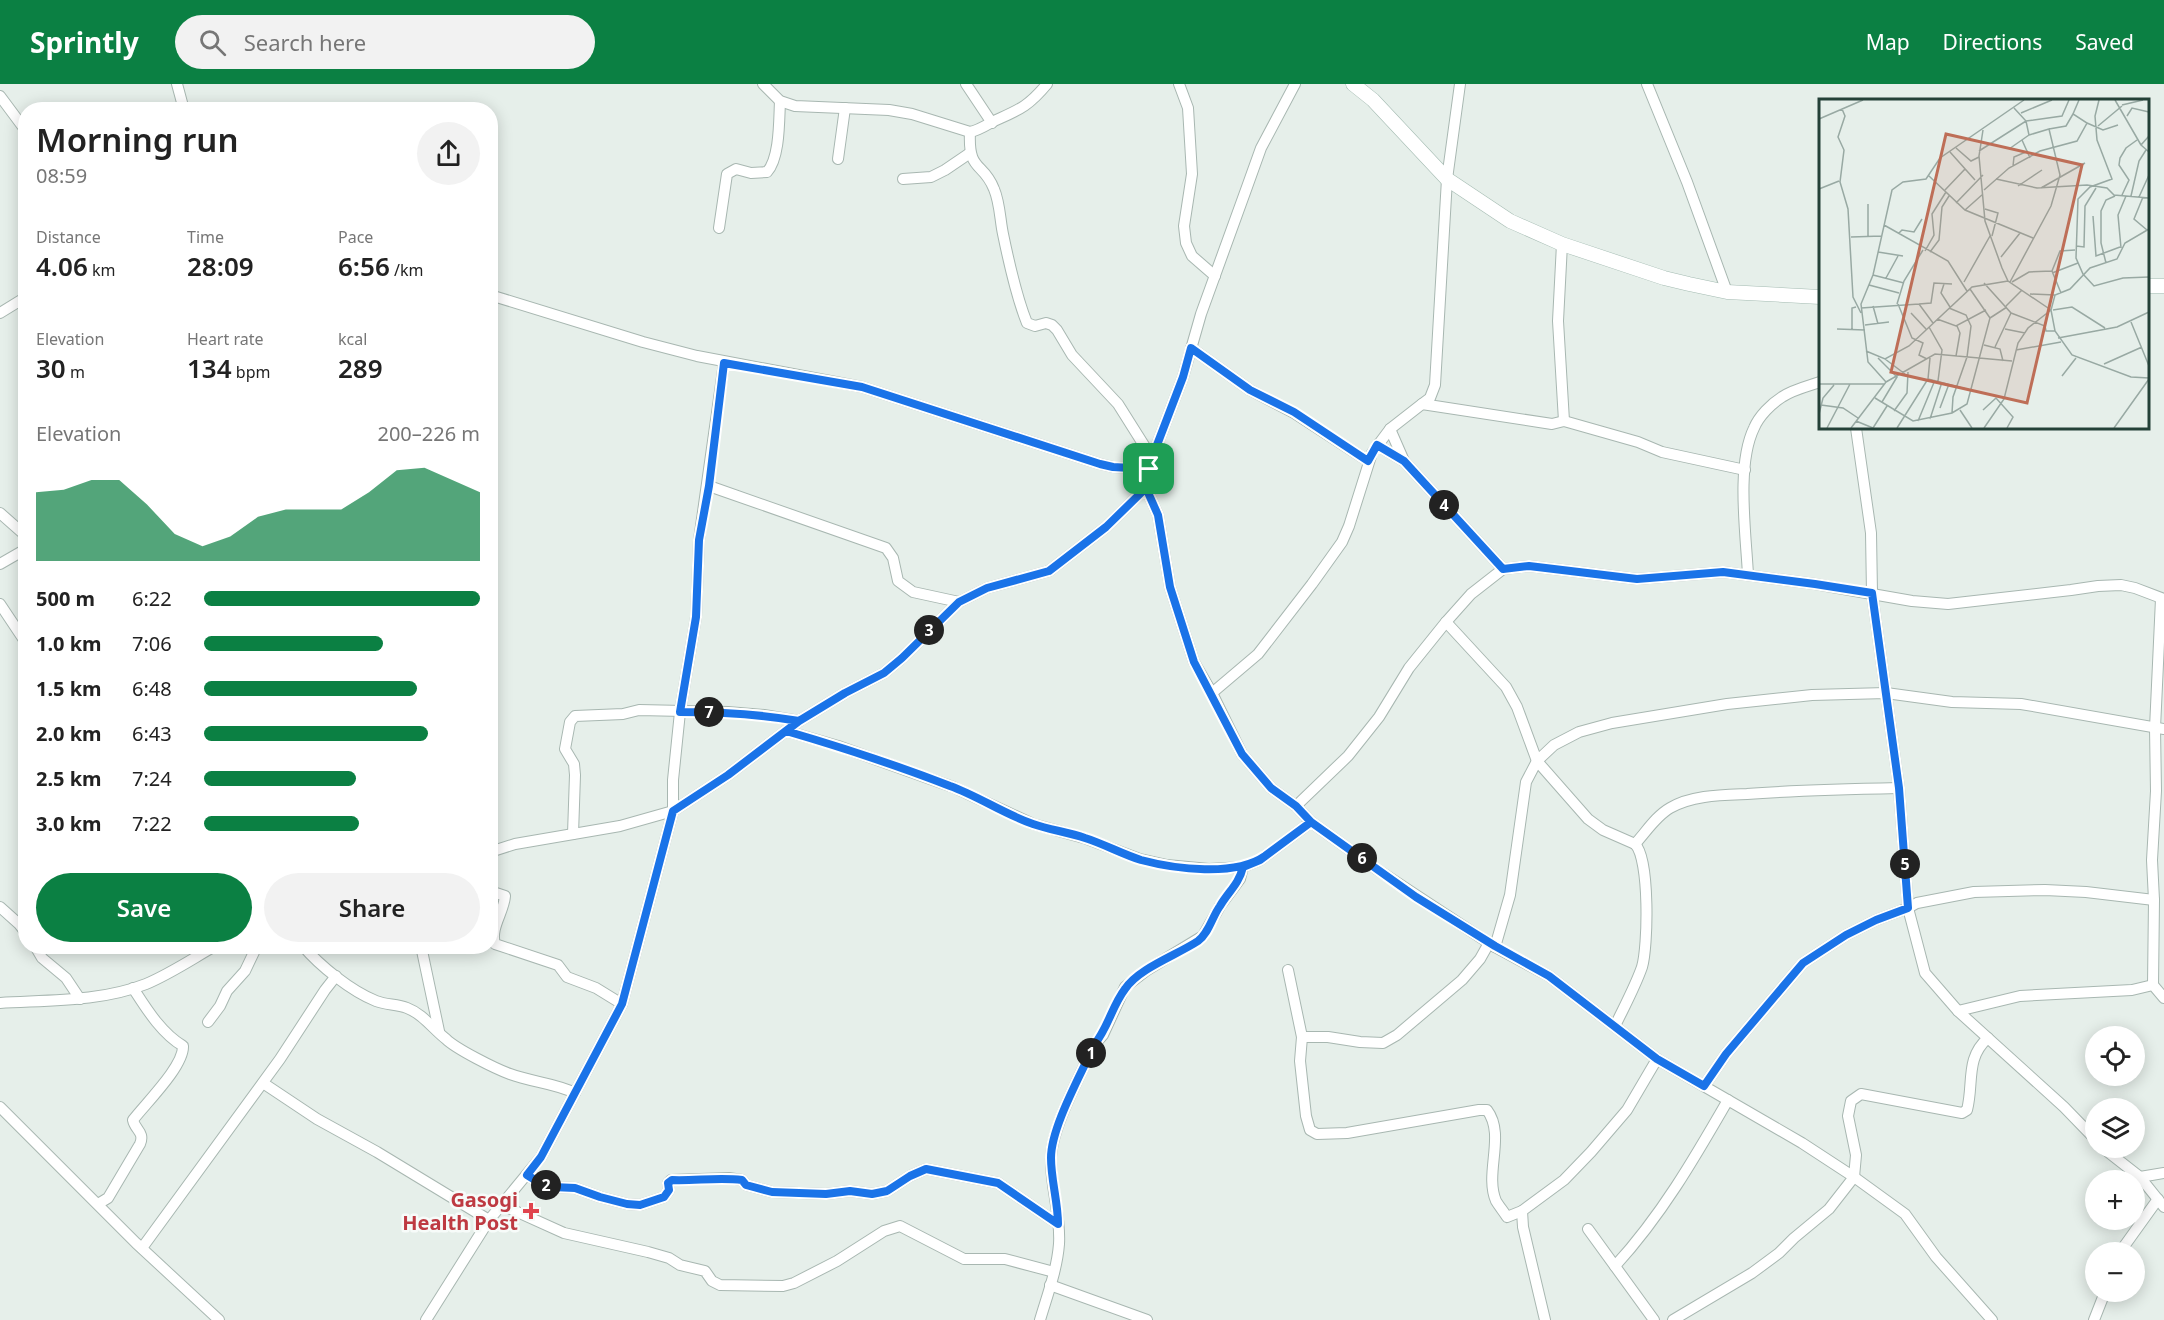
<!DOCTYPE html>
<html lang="en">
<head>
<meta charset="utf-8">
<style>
	:root { --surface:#fff; --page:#f2f2f2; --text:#222; --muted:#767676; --accent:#0b8043 }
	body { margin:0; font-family:"Noto Sans",sans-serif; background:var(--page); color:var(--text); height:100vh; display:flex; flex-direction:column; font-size:22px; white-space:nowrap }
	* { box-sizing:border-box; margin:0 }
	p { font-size:20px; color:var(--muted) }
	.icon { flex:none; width:33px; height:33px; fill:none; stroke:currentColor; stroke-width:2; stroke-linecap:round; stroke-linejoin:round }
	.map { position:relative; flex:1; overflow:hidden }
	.drawer { position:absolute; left:18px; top:18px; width:480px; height:852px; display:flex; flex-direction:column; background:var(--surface); border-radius:24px; box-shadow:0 3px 15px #0003 }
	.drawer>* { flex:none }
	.tools { position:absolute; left:2085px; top:942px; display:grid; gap:12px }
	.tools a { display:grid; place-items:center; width:60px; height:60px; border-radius:50%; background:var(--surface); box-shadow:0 3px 15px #0003; font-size:30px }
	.pin { position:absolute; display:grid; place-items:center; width:51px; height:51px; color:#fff; margin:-26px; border-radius:12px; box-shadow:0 3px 9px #0006 }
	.km { position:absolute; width:30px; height:30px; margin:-15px; border-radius:50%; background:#222; color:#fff; font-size:16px; line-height:30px; text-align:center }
	.round { display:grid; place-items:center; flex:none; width:63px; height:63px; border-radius:32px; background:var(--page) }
	.overview { display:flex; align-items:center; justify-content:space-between; height:102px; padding:0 18px }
	h1 { font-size:33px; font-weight:600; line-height:45px }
	.stats { display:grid; grid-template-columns:repeat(3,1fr); gap:9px; height:102px; padding:6px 18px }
	.stats div { display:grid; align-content:center }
	.stats b { font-size:26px; font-weight:600 }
	.stats small { font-size:16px; font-weight:400 }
	.stats p { font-size:16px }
	.chart { height:168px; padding:12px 18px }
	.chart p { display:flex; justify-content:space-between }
	.chart svg { width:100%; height:108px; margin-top:6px; fill:var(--accent); opacity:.7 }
	.action { display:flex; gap:12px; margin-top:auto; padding:12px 18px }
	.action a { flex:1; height:69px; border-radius:36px; background:var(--accent); color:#fff; font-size:24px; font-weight:600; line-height:69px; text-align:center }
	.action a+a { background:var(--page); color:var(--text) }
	ul { padding:0 18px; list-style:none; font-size:20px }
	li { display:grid; grid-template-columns:96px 72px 1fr; align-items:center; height:45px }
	li i { height:15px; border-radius:8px; background:var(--accent) }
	header { display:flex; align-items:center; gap:36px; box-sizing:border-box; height:84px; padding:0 30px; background:var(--accent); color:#fff }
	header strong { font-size:28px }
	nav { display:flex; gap:33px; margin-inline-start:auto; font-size:21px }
	.search { width:420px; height:54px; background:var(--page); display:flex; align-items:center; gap:15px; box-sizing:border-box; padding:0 21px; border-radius:33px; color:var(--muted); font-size:22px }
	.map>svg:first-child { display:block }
</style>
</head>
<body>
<header>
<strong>Sprintly</strong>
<div class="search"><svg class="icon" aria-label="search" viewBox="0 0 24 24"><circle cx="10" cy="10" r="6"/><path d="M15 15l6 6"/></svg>Search here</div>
<nav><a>Map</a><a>Directions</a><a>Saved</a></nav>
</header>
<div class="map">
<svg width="2164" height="1236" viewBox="0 0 2164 1236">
	<rect width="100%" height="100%" fill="#e6efea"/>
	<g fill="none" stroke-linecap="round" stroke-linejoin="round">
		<g stroke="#a8b7b1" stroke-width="12">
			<g id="street">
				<path d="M177,0L184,26"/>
				<path d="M763,0L780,17L795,22L889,26L912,30L970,48C979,46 985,42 992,38C1018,26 1027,24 1047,0"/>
				<path d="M966,0L992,39"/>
				<path d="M1179,0L1188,24L1192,90L1184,142L1186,159L1192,172L1215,192"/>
				<path d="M1647,0L1687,98L1727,208"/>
				<path d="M0,12L26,47"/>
				<path d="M970,48C968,89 983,77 994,105C1000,119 1000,136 1003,150C1009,179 1016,212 1027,239L1035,242L1046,239L1052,241L1057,246L1072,271L1118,320L1152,374"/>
				<path d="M838,75L845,24"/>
				<path d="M903,95L931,93L945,86L970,69"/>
				<path d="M719,144L727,90L736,85L751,89L767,88C780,74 779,36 780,17"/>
				<path d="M1562,160L1558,237L1564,337"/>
				<path d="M490,211L643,258L697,272L862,303L1100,380L1113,383L1149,385"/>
				<path d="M0,229L26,213"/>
				<path d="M1191,264L1250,306L1294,329L1368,377"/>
				<path d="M1422,320L1430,314L1435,301L1447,95L1460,0"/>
				<path d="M1856,344L1871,449L1872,509L1899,704L1908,824L1925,889L1958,927L2064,1023L2096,1056"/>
				<path d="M1390,345L1404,377"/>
				<path d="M1377,361L1404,377L1503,485"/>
				<path d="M709,402L886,464L893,474L898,497L913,508L959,518"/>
				<path d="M1146,404L1158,431L1170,503L1194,578L1212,609L1242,670L1271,704L1296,722L1311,738L1378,786L1495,863L1549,892L1657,975L1802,1059L1854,1093L1905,1130L1936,1173L1992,1236"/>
				<path d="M0,429L26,452"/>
				<path d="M0,480L26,465"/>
				<path d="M1748,491C1746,450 1736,381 1754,344C1759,332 1771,320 1782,313C1792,306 1808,302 1820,298"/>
				<path d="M0,520L26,559"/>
				<path d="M1446,538L1506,603L1517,623L1537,677L1588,735L1603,746L1635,760C1650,775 1648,863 1642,883C1635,903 1624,923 1615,942"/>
				<path d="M1212,609L1258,570L1312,500L1342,458L1349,442L1372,369L1390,345L1422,320L1552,340L1564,337L1638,358L1662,368L1745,386"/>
				<path d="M786,647L838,662L953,703L1033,740L1084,754L1140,775L1167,781L1209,785L1243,783L1260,776L1311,738"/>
				<path d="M1296,722L1348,672L1379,633L1409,584L1446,538L1471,510L1503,485L1529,482L1637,495L1723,488L1815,500L1912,517L1948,520L2071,506L2098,502L2121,501L2135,504L2164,515"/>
				<path d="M573,750L575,691L574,680L565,665L570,638L575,632L623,630L639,626L728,628L764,631L799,637"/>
				<path d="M1635,760C1646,748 1656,732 1670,724C1692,711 1722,711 1747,710C1798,706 1848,705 1899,704"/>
				<path d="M490,768L515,760L620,742L673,727L728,691L799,637L845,609L884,589L902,574L959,518L987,504L1049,487L1106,443L1146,404L1152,374L1183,293L1201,230L1247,103L1261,64L1295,0"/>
				<path d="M490,807L505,812C504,828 490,844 495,860L558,881L567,893L596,904L622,920"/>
				<path d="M0,823L19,840L26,849"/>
				<path d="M35,862L42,874L66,894L80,915"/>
				<path d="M303,862C320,882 351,907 376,917C386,921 397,920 407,924C423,930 433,945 446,955C456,965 496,985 510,990C531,998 555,999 575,1009"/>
				<path d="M421,862L439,947"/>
				<path d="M1495,863L1510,811L1526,698L1537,677L1554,661L1579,648L1612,639L1727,620L1812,611L1886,609L1952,618L2021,620L2164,645"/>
				<path d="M1288,886L1302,953L1300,977L1306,1032L1310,1046L1317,1050L1347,1049L1479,1026H1487C1506,1051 1484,1089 1496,1117C1499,1122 1504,1128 1507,1133L1522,1127"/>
				<path d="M2153,901L2154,816L2152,776L2156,707L2155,644L2161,515"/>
				<path d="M0,919C48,916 100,918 146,900C170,890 192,875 215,862"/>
				<path d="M1958,927L2020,912L2132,906L2153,901L2164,914"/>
				<path d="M208,938L220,922L227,907L245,887L255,866L253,862"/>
				<path d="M1302,953H1328L1360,958L1383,959L1397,951L1462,896L1480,875L1489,859"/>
				<path d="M263,999L317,1035L377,1068L489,1136"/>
				<path d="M1704,1002L1726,970L1803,879L1846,851L1876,836L1908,824L1917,819L1974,808L2045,806L2086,808L2154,816"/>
				<path d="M0,1023L136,1159L219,1236"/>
				<path d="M2103,1064L2140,1093L2164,1123"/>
				<path d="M527,1091L540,1099L553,1103L575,1104L600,1113L627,1120L640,1121L664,1113L669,1106L668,1099L671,1096L729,1094L742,1096L746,1101L772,1108L826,1110L850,1107L872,1110L887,1107L910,1092L926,1085L998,1099L1058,1140"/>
				<path d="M2140,1093L2164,1089"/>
				<path d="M98,1120L108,1114L140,1060C145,1048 135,1046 133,1036C146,1019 184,982 183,962C161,949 146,924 133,904"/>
				<path d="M502,1121L564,1149L648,1168L669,1174L680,1181L705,1187L712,1197L720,1201L783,1202L794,1199L837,1177L884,1147L900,1142L964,1175H1005L1054,1188"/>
				<path d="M1588,1145L1654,1236"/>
				<path d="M142,1164L280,975L325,906L336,892"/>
				<path d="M2120,1168L2158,1115"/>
				<path d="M1615,1182C1661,1132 1694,1075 1728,1016"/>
				<path d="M1050,1201L1147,1236"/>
				<path d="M426,1236L489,1136L541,1073L622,920L673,727V696L680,628L696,533L699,456L724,279"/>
				<path d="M1040,1236C1047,1212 1057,1186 1059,1160C1061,1131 1050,1102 1051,1073C1052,1043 1081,990 1094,961L1103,951L1125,903L1147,886L1203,852L1220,822L1240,795L1243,783"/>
				<path d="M1545,1236L1523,1143L1522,1127L1564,1096L1591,1068L1627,1026L1657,975"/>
				<path d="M1673,1236L1752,1189L1779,1169L1794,1154L1829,1125L1854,1093L1856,1071L1848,1032L1851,1017L1861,1010L1962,1029L1967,1026C1974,999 1965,974 1988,954"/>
				<path d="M2094,1236L2105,1208"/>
			</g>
		</g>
		<g stroke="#a4bbb2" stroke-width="15">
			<g id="secondary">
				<path d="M1353,0L1373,16L1447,95L1510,137L1562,160L1664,194L1689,200L1727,208L1820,213"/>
				<path d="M2148,202H2164"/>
			</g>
		</g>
		<use href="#street" stroke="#fff" stroke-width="10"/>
		<use href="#secondary" stroke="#fff" stroke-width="14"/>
	</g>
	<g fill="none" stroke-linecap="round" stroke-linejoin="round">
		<g stroke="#fff" stroke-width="12">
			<path id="route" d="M1149,385L1146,404L1158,431L1170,503L1194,578L1242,670L1271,704L1296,722L1311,738L1260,776L1243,783C1239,800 1228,808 1220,822C1212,833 1209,849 1198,857C1177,871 1139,884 1125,905C1112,922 1108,944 1094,961C1081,991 1051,1043 1051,1074C1051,1096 1058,1118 1058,1140L998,1099L926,1085L910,1092L887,1107L872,1110L850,1107L826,1110L772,1108L746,1101L742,1096C719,1093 695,1097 672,1096L668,1099L669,1106L664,1113L640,1121L627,1120L600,1113L575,1104L553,1103L540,1099L527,1091L541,1073L622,920L673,727L728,691L799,637L845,609L884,589L902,574L959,518L987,504L1049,487L1106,443L1146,404L1152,374L1183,293L1191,264L1250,306L1294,328L1368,377L1377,361L1404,377L1503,485L1529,482L1637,495L1723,488L1815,500L1872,509L1899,704L1908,824L1876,836L1846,851L1803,879L1726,970L1704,1002L1657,975L1549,892L1495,862L1416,813L1311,738L1265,772C1235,793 1175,785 1141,776C1122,770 1104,760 1085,754C1068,748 1050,746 1033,740C1004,730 978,712 950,702C896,681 841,663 786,647L799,637C759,630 721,628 680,628L696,533L699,456L709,402L724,279L862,303L1100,380L1113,383L1149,385"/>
		</g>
		<use href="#route" stroke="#1a73e8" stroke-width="8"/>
	</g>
	<path fill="#e0444e" stroke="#f7fbf9" stroke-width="2" d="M528 1118h6v6h6v6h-6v6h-6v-6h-6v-6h6z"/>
	<g text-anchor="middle" stroke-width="5" stroke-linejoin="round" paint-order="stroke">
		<g font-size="20" font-weight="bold" fill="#be3a42" stroke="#f7fbf9" text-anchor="end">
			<text x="518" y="1123">Gasogi<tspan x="518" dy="23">Health Post</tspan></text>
		</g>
	</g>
	<g transform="translate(1819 15)">
		<rect width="330" height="330" fill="#e6efea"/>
		<path fill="none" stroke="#98a9a3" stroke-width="1.5" d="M280,1L276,17L278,41L293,80L271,88L259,100L257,159L264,175L275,187L304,179L330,178M296,1L322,46M303,6L324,1M23,10L26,17L19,38L25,51L21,83L29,110L34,198L42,214M202,14L233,1M308,17L313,9L330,13M0,20L44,1M268,24L284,31L299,26M279,27L303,7M230,30L247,27L254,15M164,31L160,57L166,122L183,169L189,182L232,211M330,37L322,46L330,53M203,41L211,59M137,49L152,62L160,58M190,50L210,36M160,52L207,22L243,17L250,1M131,53L156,81M194,67L195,58L209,52M110,77L146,111L214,139M177,80L218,89L268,86L288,89L295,96L330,99M199,87L223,71M222,89L266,64M0,90L20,82M126,91L146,70M165,91L190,69L221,52L258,42L268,24L254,15L260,1M303,96L310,81L300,66L301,59L307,49L318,41M312,97L320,62L327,51M320,98L330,76M324,98L315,120L328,131M137,104L164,76M166,110L179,114L173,137M146,111L164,95M274,117L277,157L301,148M65,126L129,162L148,192M330,130L306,144L298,160L271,169L251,190L236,196L232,211L236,232L253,256L312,278L330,279M80,134L83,131L95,133L103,120M32,138L63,137M49,138V105M257,147L265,148L266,107L277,89M302,149L299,116L307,97M106,152L115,136L113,115L127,93M59,153L84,157M111,153L120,141L123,108L130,97M182,158L201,134M287,164L282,144V112L287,101L296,97M233,174L259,164M54,176L85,184M67,179L79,157M145,183L171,137M191,183L232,107L241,76L230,30L210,36L207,22L195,9M193,183L210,173L233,172M165,184L192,214L176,248M125,185L122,194L131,208M50,186L80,194M242,194L233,172L241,152L256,151M211,195L236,196M78,205L85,182L104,151M79,205L93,239L104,244L100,256L108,260M100,205L112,204L115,184L133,185M54,207L59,225M187,207L203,191M42,209L100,205L114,224M130,209L147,216L152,227L148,258L134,298L133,314M234,211L253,208L286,229M92,214L107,230M192,214L226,227L227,232H236M171,219L188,208M118,220L137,227L167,211M312,223L330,267M46,226L70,223M110,228L123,251L119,282M18,230L46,231M33,230V209L37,208M186,230L206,234M239,239L298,228L330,213M165,246L181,250L184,262M197,251L242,243M47,252L66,260L90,247L153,188L189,182M137,257L141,234L138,227M59,259L78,278L63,303M66,260L86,275M285,265L323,248M243,277L257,259M109,280L151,291M67,283L116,255L193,262M0,285H66M56,299L94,322L133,314L148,305L171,219L151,190M2,306L24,309L39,319M121,309L130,285M141,311L153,329M164,311L177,299L194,318L188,329M75,312L88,294L89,273M0,315L4,299L15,286M111,320L123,283M37,322L54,329L68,307M99,322L116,281M8,329L31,285M32,329L67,283L49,263L42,205L54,176L73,91L84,83L107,80L121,59L205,1M78,329L109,280L111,259M165,329L185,300L199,244L209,229L232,211M295,329L330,280"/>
		<path fill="#be6e57" fill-opacity="0.15" stroke="#be6e57" stroke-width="3" d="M127,35L263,66L208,304L72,273Z"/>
		<rect width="330" height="330" fill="none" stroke="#244138" stroke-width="3"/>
	</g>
</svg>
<div class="tools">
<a><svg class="icon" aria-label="locate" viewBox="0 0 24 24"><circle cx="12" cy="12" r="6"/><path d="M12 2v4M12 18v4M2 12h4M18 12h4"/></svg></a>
<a><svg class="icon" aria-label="layers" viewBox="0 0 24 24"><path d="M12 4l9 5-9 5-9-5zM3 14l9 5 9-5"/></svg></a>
<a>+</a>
<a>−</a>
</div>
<div class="pin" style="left:1149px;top:385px;background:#1e9e55"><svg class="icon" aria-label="arrive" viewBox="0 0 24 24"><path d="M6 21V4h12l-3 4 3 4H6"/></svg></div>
<b class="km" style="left:1091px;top:969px">1</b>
<b class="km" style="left:546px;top:1101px">2</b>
<b class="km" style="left:929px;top:546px">3</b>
<b class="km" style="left:1444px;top:421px">4</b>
<b class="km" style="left:1905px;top:780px">5</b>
<b class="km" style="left:1362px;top:774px">6</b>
<b class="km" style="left:709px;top:628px">7</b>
<section class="drawer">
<div class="overview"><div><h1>Morning run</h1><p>08:59</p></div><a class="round"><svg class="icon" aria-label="share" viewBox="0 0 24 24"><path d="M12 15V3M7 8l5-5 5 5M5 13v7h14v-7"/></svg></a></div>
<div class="stats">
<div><p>Distance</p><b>4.06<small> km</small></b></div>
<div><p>Time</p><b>28:09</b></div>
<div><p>Pace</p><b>6:56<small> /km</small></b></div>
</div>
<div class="stats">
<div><p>Elevation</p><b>30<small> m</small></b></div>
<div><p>Heart rate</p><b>134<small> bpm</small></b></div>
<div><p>kcal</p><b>289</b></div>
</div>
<div class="chart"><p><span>Elevation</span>200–226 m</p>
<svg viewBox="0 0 160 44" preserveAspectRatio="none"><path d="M0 44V16L10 15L20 11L30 11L40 21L50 33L60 38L70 34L80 26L90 23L100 23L110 23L120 16L130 7L140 6L150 11L160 16V44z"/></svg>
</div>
<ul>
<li><b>500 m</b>6:22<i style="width:100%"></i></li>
<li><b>1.0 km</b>7:06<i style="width:65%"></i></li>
<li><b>1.5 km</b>6:48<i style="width:77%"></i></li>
<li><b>2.0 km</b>6:43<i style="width:81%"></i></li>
<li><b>2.5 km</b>7:24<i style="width:55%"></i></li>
<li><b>3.0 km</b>7:22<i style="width:56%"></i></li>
</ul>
<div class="action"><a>Save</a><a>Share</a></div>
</section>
</div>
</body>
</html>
